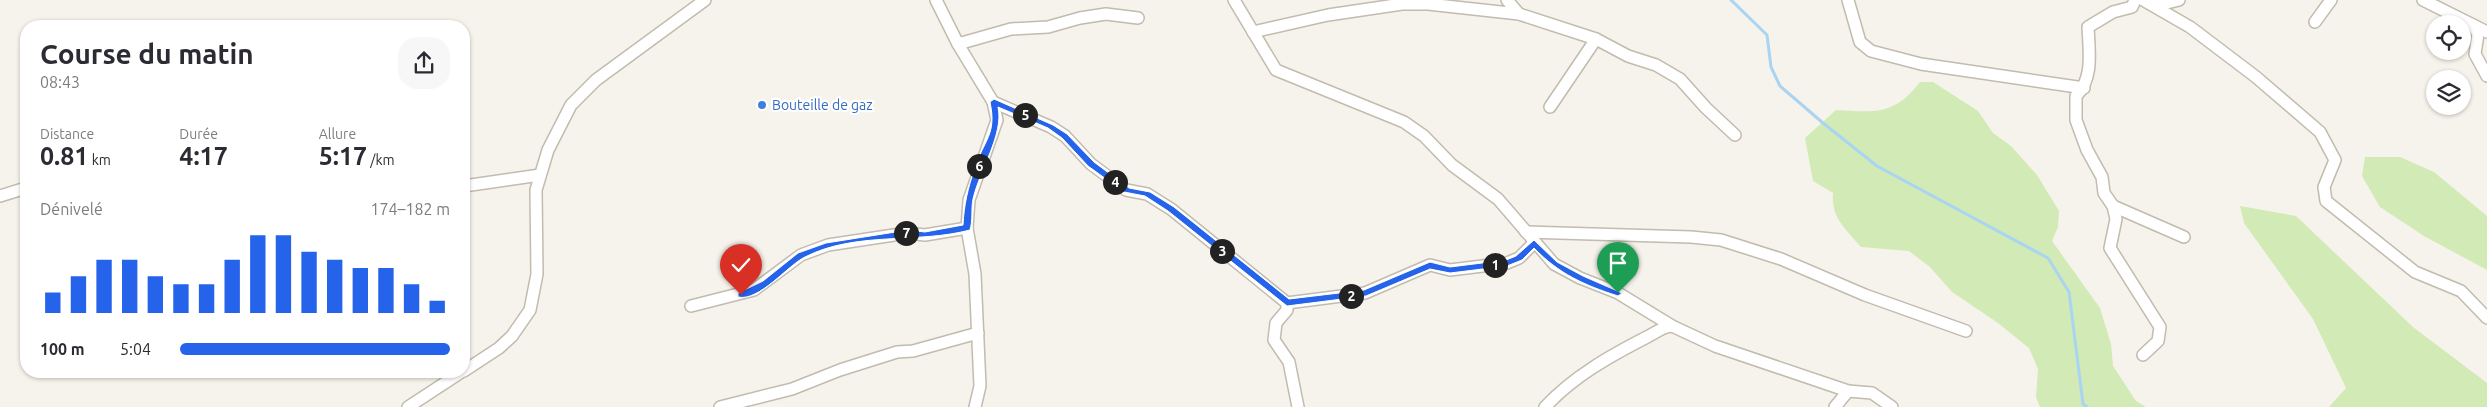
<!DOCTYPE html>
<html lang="fr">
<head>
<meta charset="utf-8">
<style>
	:root { --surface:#fff; --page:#f7f7f7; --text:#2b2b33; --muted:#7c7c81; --accent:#2563eb }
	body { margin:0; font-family:Ubuntu,sans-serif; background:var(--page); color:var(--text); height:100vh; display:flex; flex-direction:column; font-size:19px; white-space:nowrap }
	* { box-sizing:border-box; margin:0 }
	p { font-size:16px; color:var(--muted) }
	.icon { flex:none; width:28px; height:28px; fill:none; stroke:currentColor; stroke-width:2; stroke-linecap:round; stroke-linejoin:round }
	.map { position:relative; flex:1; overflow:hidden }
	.panel { position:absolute; left:20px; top:20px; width:450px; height:358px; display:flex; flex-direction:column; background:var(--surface); border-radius:20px; box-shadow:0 1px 4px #0004 }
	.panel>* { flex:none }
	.controls { position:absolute; left:2426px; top:15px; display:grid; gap:10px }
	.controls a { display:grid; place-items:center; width:45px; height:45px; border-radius:50%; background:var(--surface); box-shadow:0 1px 4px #0004; font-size:25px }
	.pin { position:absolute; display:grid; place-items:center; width:42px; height:42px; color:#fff; margin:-51px -21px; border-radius:50% 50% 50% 0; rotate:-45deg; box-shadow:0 0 5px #0007 }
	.pin .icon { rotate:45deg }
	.km { position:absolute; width:25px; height:25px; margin:-12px; border-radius:50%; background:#222; color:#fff; font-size:14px; line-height:25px; text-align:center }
	.round { display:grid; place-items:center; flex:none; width:52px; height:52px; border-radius:20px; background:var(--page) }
	.summary { display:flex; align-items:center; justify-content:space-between; height:85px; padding:0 20px }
	h1 { font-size:28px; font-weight:700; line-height:38px }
	.stats { display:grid; grid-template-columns:repeat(3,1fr); gap:8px; height:85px; padding:5px 20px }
	.stats div { display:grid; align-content:center }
	.stats b { font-size:25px; font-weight:700 }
	.stats small { font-size:14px; font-weight:400 }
	.stats p { font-size:14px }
	.chart { height:140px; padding:10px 20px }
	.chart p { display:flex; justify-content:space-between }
	.chart svg { width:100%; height:90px; margin-top:5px; stroke:var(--accent); stroke-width:6 }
	ul { padding:0 20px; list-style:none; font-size:16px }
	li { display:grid; grid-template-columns:80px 60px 1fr; align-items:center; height:38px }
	li i { height:12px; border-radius:6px; background:var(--accent) }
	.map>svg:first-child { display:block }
</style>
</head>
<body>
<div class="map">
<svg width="2487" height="407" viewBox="0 0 2487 407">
	<rect width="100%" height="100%" fill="#f6f3ec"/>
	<g fill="#d2eab5">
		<path d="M1920,82H1933L1978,111L1993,133L2011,146L2037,175L2059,211L2058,227L2052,241L2100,308L2111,344L2113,366L2136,401L2146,407H2040L2036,397L2038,369L2029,348L1998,323L1952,292L1930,267L1909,251L1861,247C1846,229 1831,218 1833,193L1813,181L1805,138L1836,110C1875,112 1894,116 1920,82Z"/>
		<path d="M2365,157H2400L2434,172L2487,216V270L2424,236L2380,207L2362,176Z"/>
		<path d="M2240,206L2296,216L2413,327L2487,383V407H2329L2346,388L2313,319L2244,223Z"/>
	</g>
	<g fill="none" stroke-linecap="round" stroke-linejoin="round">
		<path stroke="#a9d4f2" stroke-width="3" d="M1731,0L1767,35L1771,67L1780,86L1823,123L1877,166L2048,258L2069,292L2083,404L2087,407"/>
		<g stroke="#c2bbae" stroke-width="14">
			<g id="minor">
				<path d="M936,0L958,44L993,102L997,120L969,200L967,228L975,274L980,386L975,407"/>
				<path d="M1234,0L1276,70L1404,122L1424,136L1452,165L1498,199L1554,264L1580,278L1618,293L1672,326L1715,346L1848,391L1872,393L1892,407"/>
				<path d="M1507,0L1519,14"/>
				<path d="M1848,0L1860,42L1871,51L1921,64L2084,88"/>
				<path d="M2135,0L2132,7L2113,12L2088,27C2089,51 2094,78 2076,96V120L2087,150L2102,177L2104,193L2113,206L2184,237"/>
				<path d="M2143,0L2190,27L2256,77L2320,132L2335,160L2324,187L2326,201L2415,272L2461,291L2487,318"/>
				<path d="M2423,0L2487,32"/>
				<path d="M2149,1L2167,3L2179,0"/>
				<path d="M2315,22L2331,0"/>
				<path d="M2473,25L2478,34L2475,54L2487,76"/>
				<path d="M1253,32L1328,15L1402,4H1428L1519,14L1596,39L1628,56L1656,65L1680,79L1706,108L1735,135"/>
				<path d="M958,44L1011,29L1048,27L1080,18L1106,14L1138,18"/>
				<path d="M993,102L1051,127L1065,136L1091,164L1126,190L1147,194L1171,209L1287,303V310L1276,323L1274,340L1289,362L1298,407"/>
				<path d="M1550,107L1596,39"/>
				<path d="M464,186L540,175"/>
				<path d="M0,196L26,188"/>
				<path d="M2113,206L2116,219L2110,248L2160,327L2158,341L2143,355"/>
				<path d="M1526,232L1691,237L1721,240L1781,259L1865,295L1966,331"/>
				<path d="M1287,303L1365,293L1430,265L1450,270L1507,263L1519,258L1534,243"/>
				<path d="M691,306L754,290L801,255L828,245L907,233L925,235L967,228"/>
				<path d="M464,371L499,348L512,336L530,310L537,274L536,190L548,150L571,105L596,80L705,0"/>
				<path d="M408,407L463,371"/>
				<path d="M720,407L792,389L840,370L897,352L913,351L978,333"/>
				<path d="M1545,407C1574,376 1610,356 1647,337C1655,333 1664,326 1672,326"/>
				<path d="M1835,407L1848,391"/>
			</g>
		</g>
		<use href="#minor" stroke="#fff" stroke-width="11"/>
	</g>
	<path fill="#2563eb" stroke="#fff" d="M994,99L1053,125L1067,134L1094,162L1129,188L1150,192L1174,207L1289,299L1364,290L1430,262L1450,267L1506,260L1516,256L1534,240L1557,262L1583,276L1622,293L1618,296C1584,285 1559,274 1534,248L1522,260L1507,266L1450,273L1430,269L1366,296L1287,306L1168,211L1145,196L1124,192L1088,166L1062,138L1048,128L998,107C1004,134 980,169 973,199C971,209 973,220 970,230C917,244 856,231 805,257C788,265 759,302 738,297V293L763,281L798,253L826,243L908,230L925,232L963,225C964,205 968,187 975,168C984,139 997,135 990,102Z"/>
	<circle fill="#3f7fe0" stroke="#fff" stroke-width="2" cx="762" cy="105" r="5"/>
	<g text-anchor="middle" stroke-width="4.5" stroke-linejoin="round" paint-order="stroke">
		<g font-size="14" fill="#366cbe" stroke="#fff" text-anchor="start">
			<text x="772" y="110">Bouteille de gaz</text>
		</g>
	</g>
</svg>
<div class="controls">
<a><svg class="icon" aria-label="locate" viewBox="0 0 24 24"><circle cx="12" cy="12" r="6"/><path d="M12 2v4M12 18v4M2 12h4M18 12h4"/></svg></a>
<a><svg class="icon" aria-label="layers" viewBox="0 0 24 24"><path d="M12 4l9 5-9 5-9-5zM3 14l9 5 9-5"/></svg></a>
</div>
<div class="pin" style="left:1618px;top:293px;background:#1e9e55"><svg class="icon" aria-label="arrive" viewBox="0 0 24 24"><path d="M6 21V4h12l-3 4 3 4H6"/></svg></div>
<div class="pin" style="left:741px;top:295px;background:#d93025"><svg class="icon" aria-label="check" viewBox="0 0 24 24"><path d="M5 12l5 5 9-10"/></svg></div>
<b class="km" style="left:1495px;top:265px">1</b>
<b class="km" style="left:1351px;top:296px">2</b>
<b class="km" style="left:1222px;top:251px">3</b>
<b class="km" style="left:1115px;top:182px">4</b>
<b class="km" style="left:1025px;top:115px">5</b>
<b class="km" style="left:979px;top:166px">6</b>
<b class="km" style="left:906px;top:233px">7</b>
<section class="panel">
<div class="summary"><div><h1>Course du matin</h1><p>08:43</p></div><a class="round"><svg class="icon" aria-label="share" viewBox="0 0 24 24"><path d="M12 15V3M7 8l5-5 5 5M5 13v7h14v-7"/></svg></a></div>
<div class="stats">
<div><p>Distance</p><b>0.81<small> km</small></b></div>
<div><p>Durée</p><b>4:17</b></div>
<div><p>Allure</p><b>5:17<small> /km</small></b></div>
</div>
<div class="chart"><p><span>Dénivelé</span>174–182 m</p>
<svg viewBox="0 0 160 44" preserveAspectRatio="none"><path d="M5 44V34M15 44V26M25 44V18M35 44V18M45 44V26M55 44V30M65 44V30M75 44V18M85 44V6M95 44V6M105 44V14M115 44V18M125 44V22M135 44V22M145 44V30M155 44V38"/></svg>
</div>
<ul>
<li><b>100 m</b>5:04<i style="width:100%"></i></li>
</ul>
</section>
</div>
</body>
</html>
